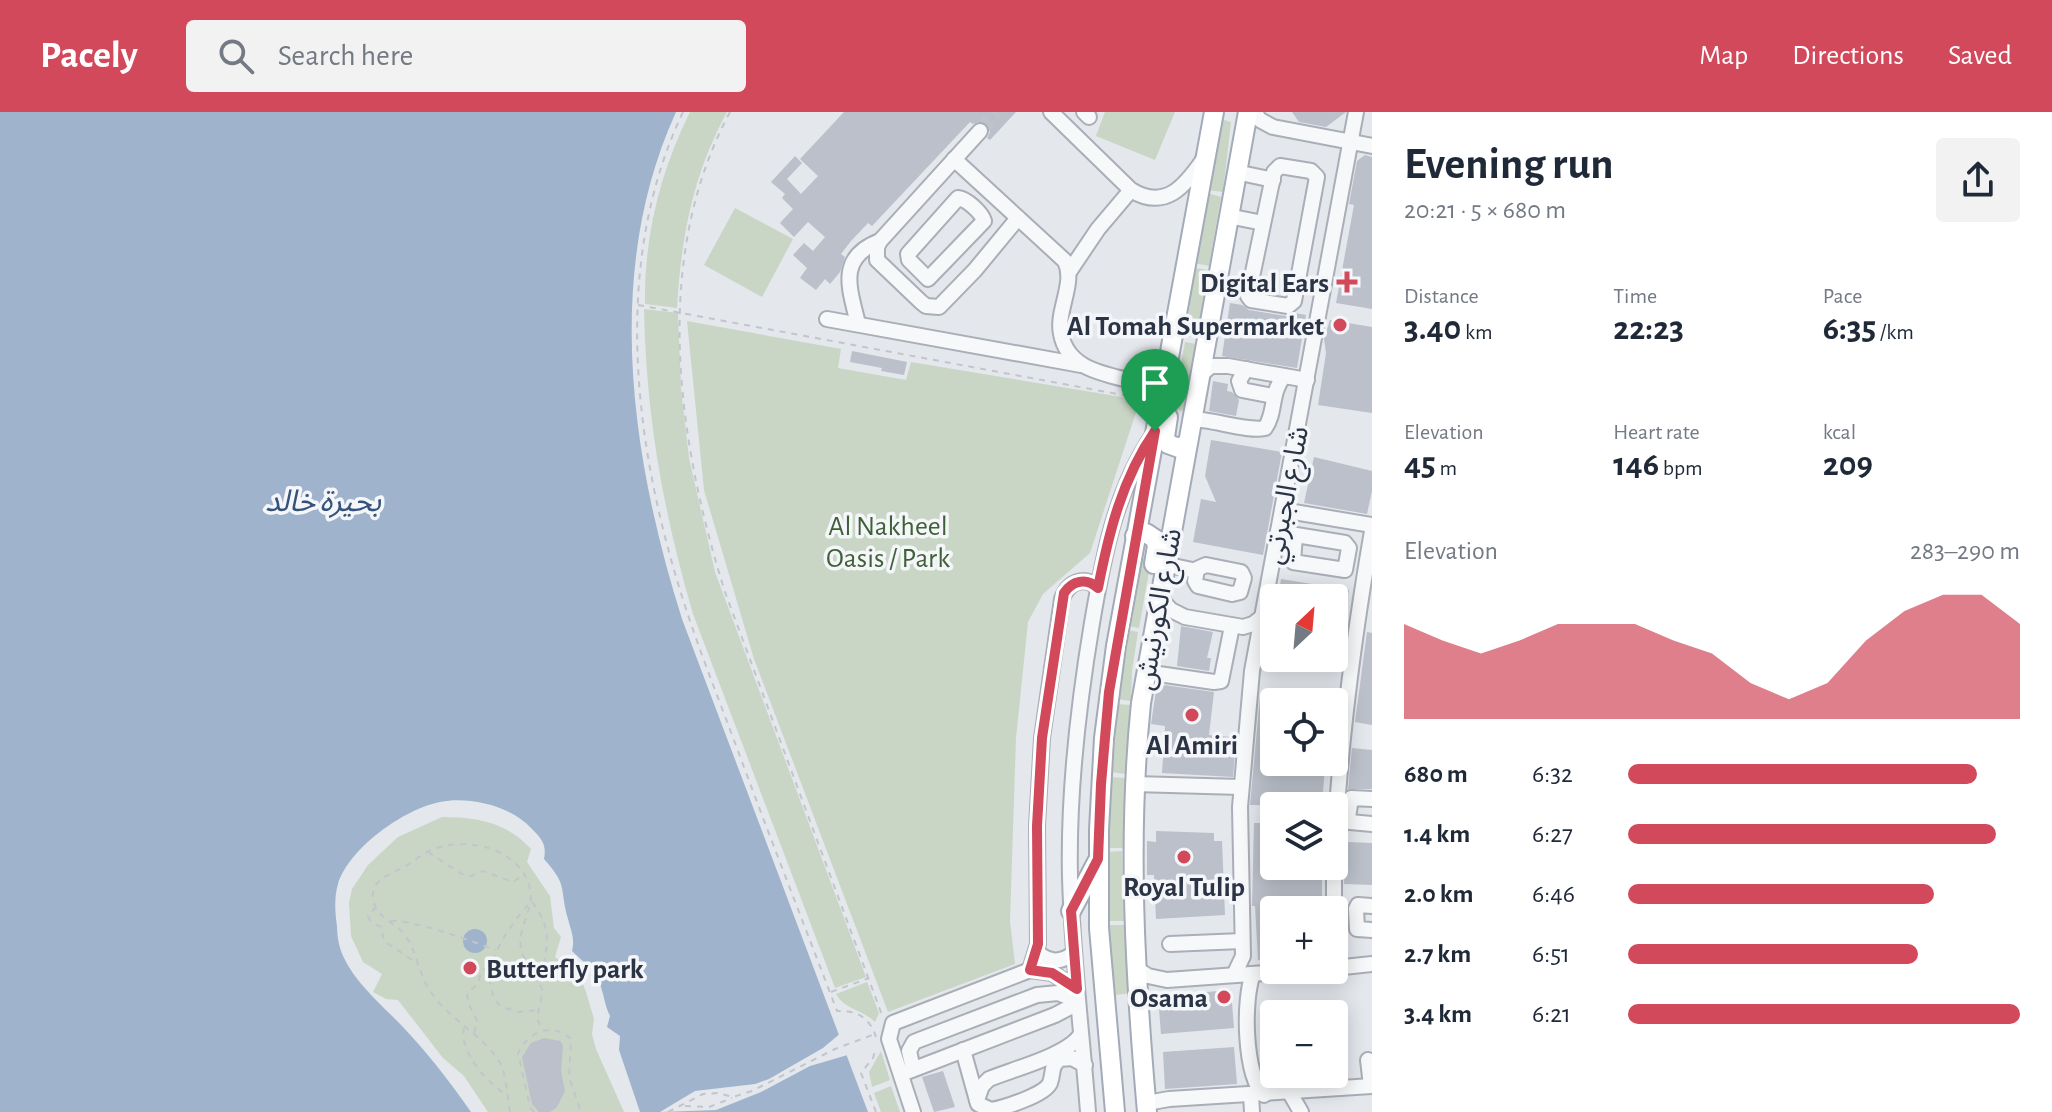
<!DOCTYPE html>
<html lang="en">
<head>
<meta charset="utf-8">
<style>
	:root { --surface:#fff; --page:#f2f2f3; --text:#1f2937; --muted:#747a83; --accent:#d1495b }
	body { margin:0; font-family:"Alegreya Sans","Noto Sans Arabic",sans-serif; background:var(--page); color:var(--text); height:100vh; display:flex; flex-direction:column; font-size:30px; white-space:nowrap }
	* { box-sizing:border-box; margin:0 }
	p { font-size:26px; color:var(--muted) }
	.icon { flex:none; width:44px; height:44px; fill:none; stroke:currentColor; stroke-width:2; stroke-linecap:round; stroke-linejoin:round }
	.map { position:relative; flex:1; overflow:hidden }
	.panel { display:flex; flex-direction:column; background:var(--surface); width:680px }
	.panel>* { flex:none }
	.needle { width:52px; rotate:26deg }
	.buttons { position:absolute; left:1260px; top:472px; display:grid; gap:16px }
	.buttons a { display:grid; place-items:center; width:88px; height:88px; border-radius:8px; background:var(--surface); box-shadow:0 4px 20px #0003; font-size:40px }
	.pin { position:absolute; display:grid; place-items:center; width:68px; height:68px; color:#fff; margin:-82px -34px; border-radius:50% 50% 50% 0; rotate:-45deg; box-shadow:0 0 8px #0007 }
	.pin .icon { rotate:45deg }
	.round { display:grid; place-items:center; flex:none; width:84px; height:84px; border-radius:8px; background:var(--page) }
	.summary { display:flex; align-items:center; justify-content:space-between; height:136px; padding:0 32px }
	h1 { font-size:44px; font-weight:700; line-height:60px }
	.stats { display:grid; grid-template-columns:repeat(3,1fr); gap:12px; height:136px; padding:8px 32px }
	.stats div { display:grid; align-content:center }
	.stats b { font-size:34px; font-weight:700 }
	.stats small { font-size:22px; font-weight:400 }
	.stats p { font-size:22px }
	.chart { height:224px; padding:16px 32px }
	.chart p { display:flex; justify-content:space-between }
	.chart svg { width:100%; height:144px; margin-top:8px; fill:var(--accent); opacity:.7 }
	ul { padding:0 32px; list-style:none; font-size:26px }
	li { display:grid; grid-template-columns:128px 96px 1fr; align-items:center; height:60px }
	li i { height:20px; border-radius:10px; background:var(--accent) }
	header { display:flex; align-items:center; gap:48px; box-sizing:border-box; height:112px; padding:0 40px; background:var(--accent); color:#fff }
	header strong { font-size:38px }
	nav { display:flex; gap:44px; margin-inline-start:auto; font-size:28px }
	.search { width:560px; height:72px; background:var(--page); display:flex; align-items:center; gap:20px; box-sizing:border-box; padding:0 28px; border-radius:8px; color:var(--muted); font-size:30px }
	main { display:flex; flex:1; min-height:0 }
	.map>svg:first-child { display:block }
</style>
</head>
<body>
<header>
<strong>Pacely</strong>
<div class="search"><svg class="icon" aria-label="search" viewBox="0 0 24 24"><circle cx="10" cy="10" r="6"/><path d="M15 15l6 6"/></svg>Search here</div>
<nav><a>Map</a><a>Directions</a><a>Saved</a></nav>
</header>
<main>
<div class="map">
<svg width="1372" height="1000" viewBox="0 0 1372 1000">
	<rect width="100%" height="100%" fill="#e4e7ec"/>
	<g fill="#c9d6c5">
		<path d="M690,0H727C693,62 681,126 677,196L645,192C644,125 660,60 690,0Z"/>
		<path d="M1105,0H1175L1155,48L1096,24Z"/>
		<path d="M1221,7L1231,10L1223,80L1208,78Z"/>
		<path d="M1207,81L1221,85L1209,154L1194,151Z"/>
		<path d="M735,96L793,127L762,185L704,153Z"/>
		<path d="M1194,156L1209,158L1197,226L1186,224Z"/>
		<path d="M644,197L678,201L681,277L689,346L715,460L866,865L835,876L693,502C663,399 646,304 644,197Z"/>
		<path d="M687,209L841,237L838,256L906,268L911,250L1140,288L1090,441L1043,482L1028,510L1016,626L1010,809L1015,852L888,900L754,547L704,378Z"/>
		<path d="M1185,230L1196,232L1183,299L1173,297Z"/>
		<path d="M1141,446L1151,448L1139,516L1128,514Z"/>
		<path d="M1127,518L1138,520L1132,559L1131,589L1117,587Z"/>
		<path d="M1117,592L1131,593L1126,662L1110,660Z"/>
		<path d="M1110,665L1125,666L1123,736H1107Z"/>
		<path d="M442,705C476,705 507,710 531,737L527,750L550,784L554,816L561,825L555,845L580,865L586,880L594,907L592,922L596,937L624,1000H488L464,964L443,946L398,888L386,887L373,880L382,862L363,850L351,824L349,791L352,777L368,753L398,725Z"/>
		<path d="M1122,739L1124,809H1109L1107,740Z"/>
		<path d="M1109,813H1124L1130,881L1115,883Z"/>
		<path d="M867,870L879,901L875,910C863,898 844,897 836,882Z"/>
		<path d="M881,939L890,968L872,975L869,960Z"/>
		<path d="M891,974L900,1000H881L874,981Z"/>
	</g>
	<g fill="#9fb4cc">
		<path d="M0,0H676C603,160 631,345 682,507L868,1000H640L619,938L620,924L607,915L610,904C604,892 604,881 599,870C594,857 582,849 572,839C575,826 571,819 568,807C559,776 569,775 544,747C547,732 541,726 531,716C511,694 469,684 440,690C404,697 349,736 338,772C334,785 335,801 337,814C337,824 339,835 343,844C356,872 381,892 402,914C427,940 450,970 471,1000H0Z"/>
		<circle cx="475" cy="829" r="12"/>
	</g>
	<path fill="#e4e7ec" d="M842,920L851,942L810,954L761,980L716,998L660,1000L695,979L755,972L769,967L823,936Z"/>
	<g fill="#bbc0ca">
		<path d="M844,0H1016L990,28L987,26L990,20L987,12L981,9L973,12L970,10L872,114L868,111L851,129L841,142L845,145L840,160L830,172L825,167L816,178L800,166L807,156L793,143L804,131L813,139L825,125L808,110L794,125L780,111L793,97L782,86L785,82L771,70L795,44L802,51L787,67L801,82L818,64L800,47Z"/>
		<path d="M1292,0H1346L1326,15L1299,10Z"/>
		<path d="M1365,43L1372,45V197L1336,191L1354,93L1349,92L1357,49Z"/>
		<path d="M1230,191L1242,193L1249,198L1286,204L1295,201L1306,203L1297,256L1222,244Z"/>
		<path d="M1330,208L1372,215V301L1318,293L1326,241L1324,227Z"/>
		<path d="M852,239L907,250L904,263L881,259L882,256L850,250Z"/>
		<path d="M1213,269L1228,272L1227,279L1232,280L1239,288L1236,304L1209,299Z"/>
		<path d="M1211,328L1282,340L1263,443L1193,430L1201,387L1216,390L1205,364Z"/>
		<path d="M1314,345L1372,359V379L1367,402L1304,391Z"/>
		<path d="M1281,467L1349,478L1342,519L1334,518V486H1278Z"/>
		<path d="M1181,514L1213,520L1207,546H1211L1209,559L1177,554Z"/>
		<path d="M1367,520L1372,521V613L1355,610Z"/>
		<path d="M1157,572L1214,580L1209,623L1231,625L1236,631L1233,665L1162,661L1165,614L1151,612Z"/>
		<path d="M1260,585L1274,587V650L1325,653L1322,694L1250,693Z"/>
		<path d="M1352,636L1372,638V677H1348Z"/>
		<path d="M1254,711H1274V754H1322V798H1274V847L1258,848L1255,794H1252Z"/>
		<path d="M1156,719L1214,721V729H1222L1225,803L1156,807L1154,763H1147V729L1156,730Z"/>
		<path d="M1347,730L1372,731V773L1344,772Z"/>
		<path d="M1231,878L1234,916L1161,922L1158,884Z"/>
		<path d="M544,926L560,929L563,933L561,959L565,979L557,995L550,1000H539L532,992L522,945L531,931Z"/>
		<path d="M1234,935L1237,972L1165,977L1163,940Z"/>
		<path d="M943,959L955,995L934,1000L922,965Z"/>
	</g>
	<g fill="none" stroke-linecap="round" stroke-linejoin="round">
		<path stroke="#bfc3cb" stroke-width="14" stroke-dasharray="14 7" stroke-linecap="butt" d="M980,19L996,0"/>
		<g stroke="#a9aeb7" stroke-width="18">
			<g id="minor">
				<path d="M1051,0L1131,78C1165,99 1185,74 1203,48"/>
				<path d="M1084,0L1089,5"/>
				<path d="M1254,0L1260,8L1273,15L1372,34"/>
				<path d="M980,19L880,129L877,135V148L921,190L926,194L939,195L975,158L1018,106"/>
				<path d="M954,47L1065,149C1076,171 1056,198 1061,222C1070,269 1130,261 1163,280"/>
				<path d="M1280,54L1311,59L1317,65L1294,189L1288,194L1251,188L1248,184L1274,60Z"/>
				<path d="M1236,60L1273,68"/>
				<path d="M958,86C967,87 982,101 984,109L928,167L909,148L908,142Z"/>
				<path d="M1228,104L1263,111"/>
				<path d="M1069,160L1098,117L1131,78"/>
				<path d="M827,207L1081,253"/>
				<path d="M858,212C850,177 836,146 880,129"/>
				<path d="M1246,257L1239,269L1242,278L1273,284"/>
				<path d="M1200,263L1211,254H1228L1307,268"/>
				<path d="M1191,307C1212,307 1248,320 1265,316C1276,301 1270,281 1284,264"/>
				<path d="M1282,398L1372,413"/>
				<path d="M1278,420L1345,431L1349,436L1345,458L1293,450L1295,423"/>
				<path d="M1164,452L1197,459"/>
				<path d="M1206,453L1241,460L1244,466L1240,480L1232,482L1198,474L1195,469L1197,457Z"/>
				<path d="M1158,484L1171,498L1185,505L1243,515L1253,512L1262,505"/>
				<path d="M1145,560L1214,570L1221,569L1232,514"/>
				<path d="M1134,672L1241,675"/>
				<path d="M1372,687L1351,686L1348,706L1350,710L1372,712"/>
				<path d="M1334,753C1338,641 1353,529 1372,419"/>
				<path d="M1372,794L1358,793L1356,797L1357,817L1372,818"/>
				<path d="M1334,798V754"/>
				<path d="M1170,832L1242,829"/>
				<path d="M1037,840C1049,851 1061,851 1074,841"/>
				<path d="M1334,856L1372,852"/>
				<path d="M1137,857L1148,864L1167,868L1306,858"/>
				<path d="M1030,858L1038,832L1037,714L1042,626L1062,487C1068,470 1084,463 1098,476"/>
				<path d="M1253,862C1243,887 1244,963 1264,983"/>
				<path d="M1234,863L1243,844L1240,695L1252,559L1356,0"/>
				<path d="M963,938L978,992L991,998C1003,996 1045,983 1050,971C1054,960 1050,955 1060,947L1072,946L1085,953"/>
				<path d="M1368,948L1371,974"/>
				<path d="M913,957L909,939L914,930L919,928L1037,883L1058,881L1078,889"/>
				<path d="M904,961L1055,903L1078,891"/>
				<path d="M1290,981L1301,1000"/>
				<path d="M1251,983L1252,1000"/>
				<path d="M977,988L982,974L989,967C1013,957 1069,943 1081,922"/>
				<path d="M1147,991L1169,987L1372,974"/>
				<path d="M913,1000L889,927L893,911L1030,858L1052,861L1077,877"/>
				<path d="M1088,1000C1082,921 1072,843 1070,765C1068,679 1078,595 1092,511C1103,446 1115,379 1153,323"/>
			</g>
		</g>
		<g stroke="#a3abb8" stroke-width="22">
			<g id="major">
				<path d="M1168,305L1165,325L1168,332L1179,336L1186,332"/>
				<path d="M1135,424L1146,421L1155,427L1157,434L1154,452"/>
				<path d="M1071,799L1097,750"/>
				<path d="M1115,1000L1099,816V718L1104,626L1116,534L1214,0"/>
				<path d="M1147,1000C1135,864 1127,727 1141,591L1248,0"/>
			</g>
		</g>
		<g stroke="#c2c5cb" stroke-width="2" stroke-dasharray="6 6" stroke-linecap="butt">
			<path d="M683,0C614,145 632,318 677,468C694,526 717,582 738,639C770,726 804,812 837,899C857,898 870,906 876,925"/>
			<path d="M730,0C651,147 677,327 725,480L882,903"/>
			<path d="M638,193L1139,286"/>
			<path d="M428,740L462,762L471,764L483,759L513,770L525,762"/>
			<path d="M532,790C555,820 546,836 540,870"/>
			<path d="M528,793C507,817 473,863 500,894L518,900L538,898"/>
			<path d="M376,795L368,804L371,810L381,815L384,829L418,852"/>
			<path d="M391,809C415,808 471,829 496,838"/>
			<path d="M831,880L869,866"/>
			<path d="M464,916C459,940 486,969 505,982"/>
			<path d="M474,921L477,909L468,890L467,881L478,872L481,859L490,854"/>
			<path d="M685,994L709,995L732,986"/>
			<path d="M510,1000C507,986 507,971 503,958C494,930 451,909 433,883C419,865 418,842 405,823C395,810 376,806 373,787C370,765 396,761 409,752C416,748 421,742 429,739C463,723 521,735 530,777C535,796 517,816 521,836C524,852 537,865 543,879L537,906L542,918"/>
			<path d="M534,1000L530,995L518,941C528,920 552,909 571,927L569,965L581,1000"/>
			<path d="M668,1000L703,982L718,981L733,985L752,979L835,937L875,922"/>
			<path d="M876,1000L861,961L873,946L876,936"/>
		</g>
		<use href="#minor" stroke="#f7f8fa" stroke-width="14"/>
		<use href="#major" stroke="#fff" stroke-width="18"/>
	</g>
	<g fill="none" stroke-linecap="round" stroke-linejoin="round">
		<g stroke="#fff" stroke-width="16">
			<path id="route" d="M1155,319L1109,580L1101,672L1098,747L1071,799L1077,877L1052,861L1030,858L1038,832L1037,714L1042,626L1064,481C1072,469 1086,465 1098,476C1109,420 1122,367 1155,319Z"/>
		</g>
		<use href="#route" stroke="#d1495b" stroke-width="10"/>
	</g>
	<g fill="#d1495b" stroke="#f4f6f9" stroke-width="3">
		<path d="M1343 158h8v8h8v8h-8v8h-8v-8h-8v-8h8z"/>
		<circle cx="1340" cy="213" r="8"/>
		<circle cx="1192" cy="603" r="8"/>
		<circle cx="1184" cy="745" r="8"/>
		<circle cx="470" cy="856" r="8"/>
		<circle cx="1224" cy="885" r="8"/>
	</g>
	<g text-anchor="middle" stroke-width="7" stroke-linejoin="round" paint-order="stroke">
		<g font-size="28" font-weight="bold" fill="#2b3445" stroke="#f4f6f9" text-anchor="end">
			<text x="1329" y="180">Digital Ears</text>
			<text x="1324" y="223">Al Tomah Supermarket</text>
			<text x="1192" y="642" text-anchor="middle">Al Amiri</text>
			<text x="1184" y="784" text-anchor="middle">Royal Tulip</text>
			<text x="486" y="866" text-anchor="start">Butterfly park</text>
			<text x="1208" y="895">Osama</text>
		</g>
		<g font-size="28" fill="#2b3445" stroke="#f4f6f9">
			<text transform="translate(1285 383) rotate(-79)" y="10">شارع الجبرتي</text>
			<text transform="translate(1157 497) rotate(-80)" y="10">شارع الكورنيش</text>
		</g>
		<g font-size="28" fill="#3f6138" stroke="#f4f6f9">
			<text x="888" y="423">Al Nakheel<tspan x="888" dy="32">Oasis / Park</tspan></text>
		</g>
		<g font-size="30" font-style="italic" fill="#34527a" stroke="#f4f6f9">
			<text x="323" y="399">بحيرة خالد</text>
		</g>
	</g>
</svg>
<div class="buttons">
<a><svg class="needle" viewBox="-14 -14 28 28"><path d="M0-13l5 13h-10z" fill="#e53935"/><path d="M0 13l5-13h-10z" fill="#747a83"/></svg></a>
<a><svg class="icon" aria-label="locate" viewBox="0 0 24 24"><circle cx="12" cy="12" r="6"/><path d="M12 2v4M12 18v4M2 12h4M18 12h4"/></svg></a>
<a><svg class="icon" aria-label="layers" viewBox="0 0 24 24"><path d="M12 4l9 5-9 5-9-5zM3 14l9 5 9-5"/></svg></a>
<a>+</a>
<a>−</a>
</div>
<div class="pin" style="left:1155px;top:319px;background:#1e9e55"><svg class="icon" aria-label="arrive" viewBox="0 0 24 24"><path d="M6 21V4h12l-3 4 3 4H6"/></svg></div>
</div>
<section class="panel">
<div class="summary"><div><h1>Evening run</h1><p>20:21 · 5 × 680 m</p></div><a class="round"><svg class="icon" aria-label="share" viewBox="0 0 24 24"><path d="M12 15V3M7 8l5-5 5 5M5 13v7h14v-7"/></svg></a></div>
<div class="stats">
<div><p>Distance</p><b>3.40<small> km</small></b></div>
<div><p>Time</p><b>22:23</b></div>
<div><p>Pace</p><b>6:35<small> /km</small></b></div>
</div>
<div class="stats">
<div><p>Elevation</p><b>45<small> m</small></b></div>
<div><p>Heart rate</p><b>146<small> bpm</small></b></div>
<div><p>kcal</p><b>209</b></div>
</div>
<div class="chart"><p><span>Elevation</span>283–290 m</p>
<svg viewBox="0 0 160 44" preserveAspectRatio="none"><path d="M0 44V15L10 20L20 24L30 20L40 15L50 15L60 15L70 20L80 24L90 33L100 38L110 33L120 20L130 11L140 6L150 6L160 15V44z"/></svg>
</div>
<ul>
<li><b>680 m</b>6:32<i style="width:89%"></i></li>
<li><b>1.4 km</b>6:27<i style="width:94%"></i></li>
<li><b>2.0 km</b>6:46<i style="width:78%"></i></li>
<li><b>2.7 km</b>6:51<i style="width:74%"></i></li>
<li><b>3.4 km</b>6:21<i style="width:100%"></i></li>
</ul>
</section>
</main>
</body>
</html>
